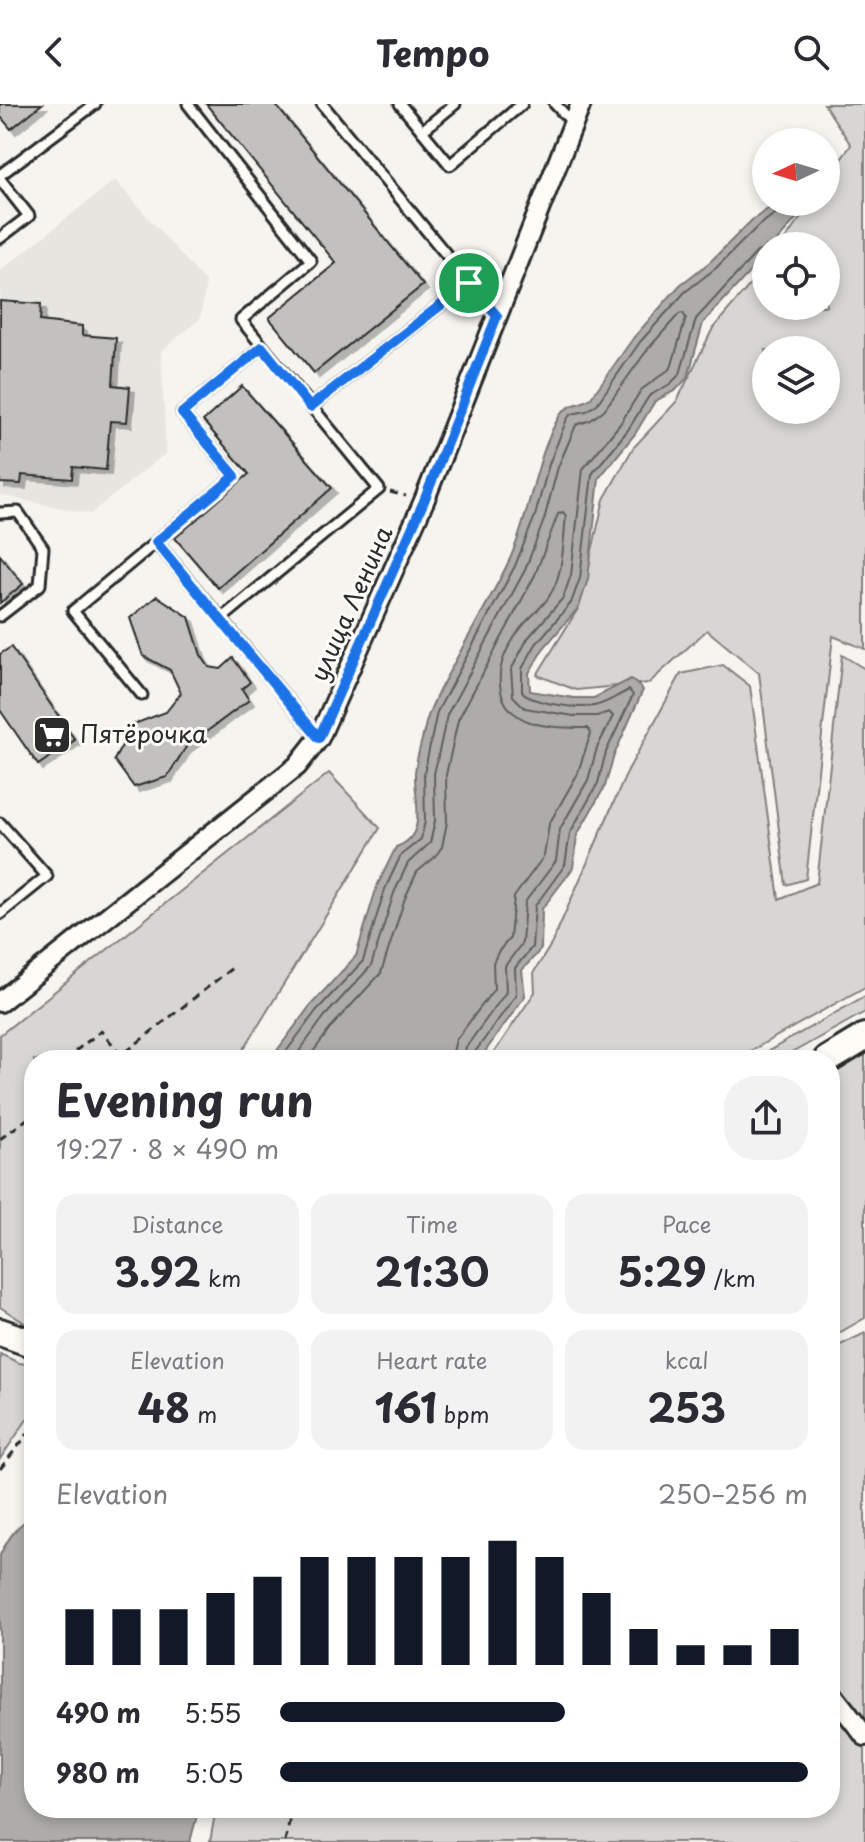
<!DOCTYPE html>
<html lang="en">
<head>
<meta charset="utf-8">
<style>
	:root { --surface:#fff; --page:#f2f2f3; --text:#2b2b33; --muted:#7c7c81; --accent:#111827 }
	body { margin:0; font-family:"Playpen Sans",sans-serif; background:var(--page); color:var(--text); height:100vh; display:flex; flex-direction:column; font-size:30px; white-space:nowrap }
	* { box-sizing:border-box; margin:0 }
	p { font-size:26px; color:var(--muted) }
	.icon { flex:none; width:44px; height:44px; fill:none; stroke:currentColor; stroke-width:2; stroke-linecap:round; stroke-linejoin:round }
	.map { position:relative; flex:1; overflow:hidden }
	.panel { position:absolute; left:24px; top:946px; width:816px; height:768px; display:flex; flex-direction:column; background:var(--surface); border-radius:32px; box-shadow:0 4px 12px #0003 }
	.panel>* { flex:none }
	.needle { width:52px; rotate:266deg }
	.fabs { position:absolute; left:752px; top:24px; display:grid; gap:16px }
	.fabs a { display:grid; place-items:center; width:88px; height:88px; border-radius:50%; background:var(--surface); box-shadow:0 4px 12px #0003; font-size:40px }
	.pin { position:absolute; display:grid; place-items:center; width:68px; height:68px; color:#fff; margin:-34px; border:4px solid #fff; border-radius:50%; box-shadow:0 2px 8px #0007 }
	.round { display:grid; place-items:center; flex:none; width:84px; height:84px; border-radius:32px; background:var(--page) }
	.overview { display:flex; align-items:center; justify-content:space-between; height:136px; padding:0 32px }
	h1 { font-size:44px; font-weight:700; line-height:60px }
	.metrics { display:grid; grid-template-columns:repeat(3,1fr); gap:12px; height:136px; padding:8px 32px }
	.metrics div { display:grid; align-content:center; border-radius:20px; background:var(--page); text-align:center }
	.metrics b { font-size:40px; font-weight:700 }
	.metrics small { font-size:22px; font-weight:400 }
	.metrics p { font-size:22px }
	.chart { height:224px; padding:16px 32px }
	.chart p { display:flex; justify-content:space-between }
	.chart svg { width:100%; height:144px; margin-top:8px; stroke:var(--accent); stroke-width:6 }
	ul { padding:0 32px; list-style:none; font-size:26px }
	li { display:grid; grid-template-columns:128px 96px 1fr; align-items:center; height:60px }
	li i { height:20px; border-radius:10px; background:var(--accent) }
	header { display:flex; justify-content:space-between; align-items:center; height:104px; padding:0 32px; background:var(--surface); font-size:36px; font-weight:700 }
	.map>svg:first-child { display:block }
</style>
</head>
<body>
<header><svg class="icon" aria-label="back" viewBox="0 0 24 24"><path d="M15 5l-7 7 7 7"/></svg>Tempo<svg class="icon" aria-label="search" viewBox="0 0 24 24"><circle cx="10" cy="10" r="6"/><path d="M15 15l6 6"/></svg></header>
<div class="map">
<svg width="865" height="1738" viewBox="0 0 865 1738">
	<defs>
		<filter id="shadow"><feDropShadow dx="5" dy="5" stdDeviation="0" flood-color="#0004"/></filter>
	</defs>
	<rect width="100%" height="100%" fill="#f5f4ef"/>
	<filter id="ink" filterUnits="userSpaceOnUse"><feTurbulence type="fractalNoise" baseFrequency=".0125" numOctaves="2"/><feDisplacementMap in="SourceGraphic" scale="16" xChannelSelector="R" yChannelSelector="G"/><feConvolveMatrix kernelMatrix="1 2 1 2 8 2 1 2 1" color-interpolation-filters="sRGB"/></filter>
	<g filter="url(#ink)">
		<path fill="#e6e5e0" d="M115,76L206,179L200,215L161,247L166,349L90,410L0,391V167Z"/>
		<g fill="#d7d6d2" stroke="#81807e" stroke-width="2" fill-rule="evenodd">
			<path d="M824,0H865V545L833,532L806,775L786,781L759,569L707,526L649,579L576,586L537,571L579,503L604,395L633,344L677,297L713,224L766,162V202H826V142H781L811,98H826V77L851,41ZM766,246H826V306H766Z"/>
			<path d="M842,551L865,565V883L734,956H489L535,888L534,868L552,839L628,666L681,570L723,561L750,582L779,795L817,779Z"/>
			<path d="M329,669L380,724L237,956H34V1225L0,1203V931Z"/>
			<path d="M865,892V908L779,956H753Z"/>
			<path d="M865,946V1214L830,1234V966Z"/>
			<path d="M865,1229V1738H210L216,1704H830V1246Z"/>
			<path d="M0,1250L19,1259L34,1261V1305L0,1355Z"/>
		</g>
		<g fill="#adaca9" stroke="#797877" stroke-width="2">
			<path d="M778,98H810L773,142H766V150L703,219L688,273L676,286L655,297L635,330L599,374L588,475L579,503L543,545L529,569L530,587L574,594H594L631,575L643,586L614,651L605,682L577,731L573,764L542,805L541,845L522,866L525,892L479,956H270L310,902L356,852L377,782L396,743C429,732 414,696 415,669C416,655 421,641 424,627C429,603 441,583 453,561C471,527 491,494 508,459C530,413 535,353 560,311C567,300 581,301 591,294L634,233L680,181L710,158L752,116Z"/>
			<path d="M34,1411V1704H199L190,1738H0V1451C9,1433 17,1421 34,1411Z"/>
		</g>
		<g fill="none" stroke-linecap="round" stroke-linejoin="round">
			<g stroke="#5f5f5d" stroke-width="2">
				<path d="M280,956L316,907L363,857L385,785L401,751L421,735L425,717L424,670L437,608L515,462L535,412L549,360L567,315L571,310L587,307L597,300L640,238L685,188L716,164L758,122L779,107L781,98"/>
				<path d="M293,956L324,913L371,862L394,789L408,759L430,739L435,717L434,670L447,611L525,466L544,416L558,363L576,321L591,316L604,306L648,245L679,210L683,209L686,214L671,264L641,286L620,320L583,365L571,471L563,494L528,534L511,566L513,592L525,604L574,612H597L609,608L613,612L597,644L588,676L560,725L556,757L525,798L522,839L505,862L506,888L466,943L463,956"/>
				<path d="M307,956L333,921L381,869L405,794L417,768L434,754L442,743L447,718L446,671L458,616L535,471L558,410L563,408L566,412C563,437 564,469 550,491C542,505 527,514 518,528C507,544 498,560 500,580C503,624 552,624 588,624L591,629L577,671L549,720L544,752L514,793L510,834L498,848L493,859L494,885L456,936L451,956"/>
				<path d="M473,956L475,948L516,891L515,864L532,843L535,802L565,761L570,729L598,679L606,648L633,591L629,586C618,591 606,600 594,602C579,605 530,600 522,587V565L536,540L571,499L580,474L592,370L628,326L649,292L670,280L680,270L696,215L757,148L766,145"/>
			</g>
		</g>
		<g fill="#c2c1be" stroke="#2b2b2b" stroke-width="2" filter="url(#shadow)">
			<path d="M0,0H42L11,25L0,12Z"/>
			<path d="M206,0H275L423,181L314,269L269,214L336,159Z"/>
			<path d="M0,197L41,200L40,217L82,222V231L116,234L113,281L130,283L127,318L110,317L106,366L73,363L72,375L22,371L21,380L0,379Z"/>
			<path d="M242,282L332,384L218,484L175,434L249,370L203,317Z"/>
			<path d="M0,451L23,480L0,499Z"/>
			<path d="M157,492L189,513L201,551L209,563L221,565L233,554L250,578L242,585L249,596L186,643L167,673L134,683L114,656L134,620L166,608L181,589L170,566L143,552L130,514Z"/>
			<path d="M11,543L75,636L38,661L0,606V550Z"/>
		</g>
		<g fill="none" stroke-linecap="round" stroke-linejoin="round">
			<g stroke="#2b2b2b" stroke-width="15">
				<g id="lane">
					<path d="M188,0L311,157L241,216L379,385L221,515L156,438L235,372L182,309L262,243"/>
					<path d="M322,0L497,212"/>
					<path d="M400,0L450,61L522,0"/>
					<path d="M555,0L573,19"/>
					<path d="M422,27L455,0"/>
					<path d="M0,71L95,0"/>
					<path d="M0,75L29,112L0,134"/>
					<path d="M310,303L469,179"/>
					<path d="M0,409L18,408L43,444L40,481L0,512"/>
					<path d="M221,515L318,633"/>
					<path d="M142,591L73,507L156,438"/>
					<path d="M0,719L47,772L0,810"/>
				</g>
			</g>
			<g stroke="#2b2b2b" stroke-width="24">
				<g id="street">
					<path d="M0,898L297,662L319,634L424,397L581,0"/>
					<path d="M830,1587L865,1632"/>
				</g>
			</g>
			<g stroke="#2b2b2b" stroke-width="32">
				<g id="secondary">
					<path d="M827,956L865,933"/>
					<path d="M0,1228L34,1240"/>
				</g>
			</g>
			<g stroke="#2b2b2b" stroke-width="3" stroke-dasharray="8 6" stroke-linecap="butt">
				<path d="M390,388L406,392"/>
				<path d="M64,956L101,927L122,951L232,864"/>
				<path d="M0,1035L34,1010"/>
				<path d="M0,1365L34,1322"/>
				<path d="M285,1738L292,1704"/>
			</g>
			<use href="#lane" stroke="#fdfcf7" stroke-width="9"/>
			<use href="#street" stroke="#fdfcf7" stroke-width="18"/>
			<use href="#secondary" stroke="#fdfcf7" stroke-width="26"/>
		</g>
	</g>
	<g fill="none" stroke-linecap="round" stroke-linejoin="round" filter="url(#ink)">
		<g stroke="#fff" stroke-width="16">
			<path id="route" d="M469,179L497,212L424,397L319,634L156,438L235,372L182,309L262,243L310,303Z"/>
		</g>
		<use href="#route" stroke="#1a73e8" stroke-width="10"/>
	</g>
	<defs>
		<g id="supermarket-square" transform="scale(2)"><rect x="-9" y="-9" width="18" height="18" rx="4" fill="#2b2b2b" stroke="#fdfcf7"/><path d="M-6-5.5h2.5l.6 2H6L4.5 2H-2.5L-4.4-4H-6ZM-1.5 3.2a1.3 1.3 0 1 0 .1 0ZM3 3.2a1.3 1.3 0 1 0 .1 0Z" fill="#fff"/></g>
	</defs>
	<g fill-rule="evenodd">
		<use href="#supermarket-square" x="52" y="631"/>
	</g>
	<g text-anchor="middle" stroke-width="6" stroke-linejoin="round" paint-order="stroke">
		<g font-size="24" fill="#2b2b2b" stroke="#fdfcf7">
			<text transform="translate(352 500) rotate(-66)" y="8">улица Ленина</text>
		</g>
		<g font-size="24" fill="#2b2b2b" stroke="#fdfcf7" text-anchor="start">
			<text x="80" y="639">Пятёрочка</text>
		</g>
	</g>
</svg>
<div class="fabs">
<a><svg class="needle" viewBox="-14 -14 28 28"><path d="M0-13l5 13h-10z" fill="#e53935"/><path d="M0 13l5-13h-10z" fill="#7c7c81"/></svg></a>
<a><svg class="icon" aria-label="locate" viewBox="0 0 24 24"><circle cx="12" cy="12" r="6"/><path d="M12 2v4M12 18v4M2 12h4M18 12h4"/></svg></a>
<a><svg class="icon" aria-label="layers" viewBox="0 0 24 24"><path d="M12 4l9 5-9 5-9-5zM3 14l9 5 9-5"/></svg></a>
</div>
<div class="pin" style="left:469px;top:179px;background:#1e9e55"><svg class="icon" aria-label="arrive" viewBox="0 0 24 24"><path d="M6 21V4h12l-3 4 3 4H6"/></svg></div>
<section class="panel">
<div class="overview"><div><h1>Evening run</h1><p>19:27 · 8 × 490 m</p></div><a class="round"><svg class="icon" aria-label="share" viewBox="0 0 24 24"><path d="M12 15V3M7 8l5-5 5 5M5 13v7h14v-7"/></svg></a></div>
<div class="metrics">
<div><p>Distance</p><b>3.92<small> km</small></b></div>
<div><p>Time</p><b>21:30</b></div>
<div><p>Pace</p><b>5:29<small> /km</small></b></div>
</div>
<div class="metrics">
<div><p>Elevation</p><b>48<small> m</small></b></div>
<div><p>Heart rate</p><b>161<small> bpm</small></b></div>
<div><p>kcal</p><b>253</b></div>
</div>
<div class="chart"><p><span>Elevation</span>250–256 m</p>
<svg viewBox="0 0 160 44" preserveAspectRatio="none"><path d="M5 44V27M15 44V27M25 44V27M35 44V22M45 44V17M55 44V11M65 44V11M75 44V11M85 44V11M95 44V6M105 44V11M115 44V22M125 44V33M135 44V38M145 44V38M155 44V33"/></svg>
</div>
<ul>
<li><b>490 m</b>5:55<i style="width:54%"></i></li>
<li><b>980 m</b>5:05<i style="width:100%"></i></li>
</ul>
</section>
</div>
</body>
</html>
